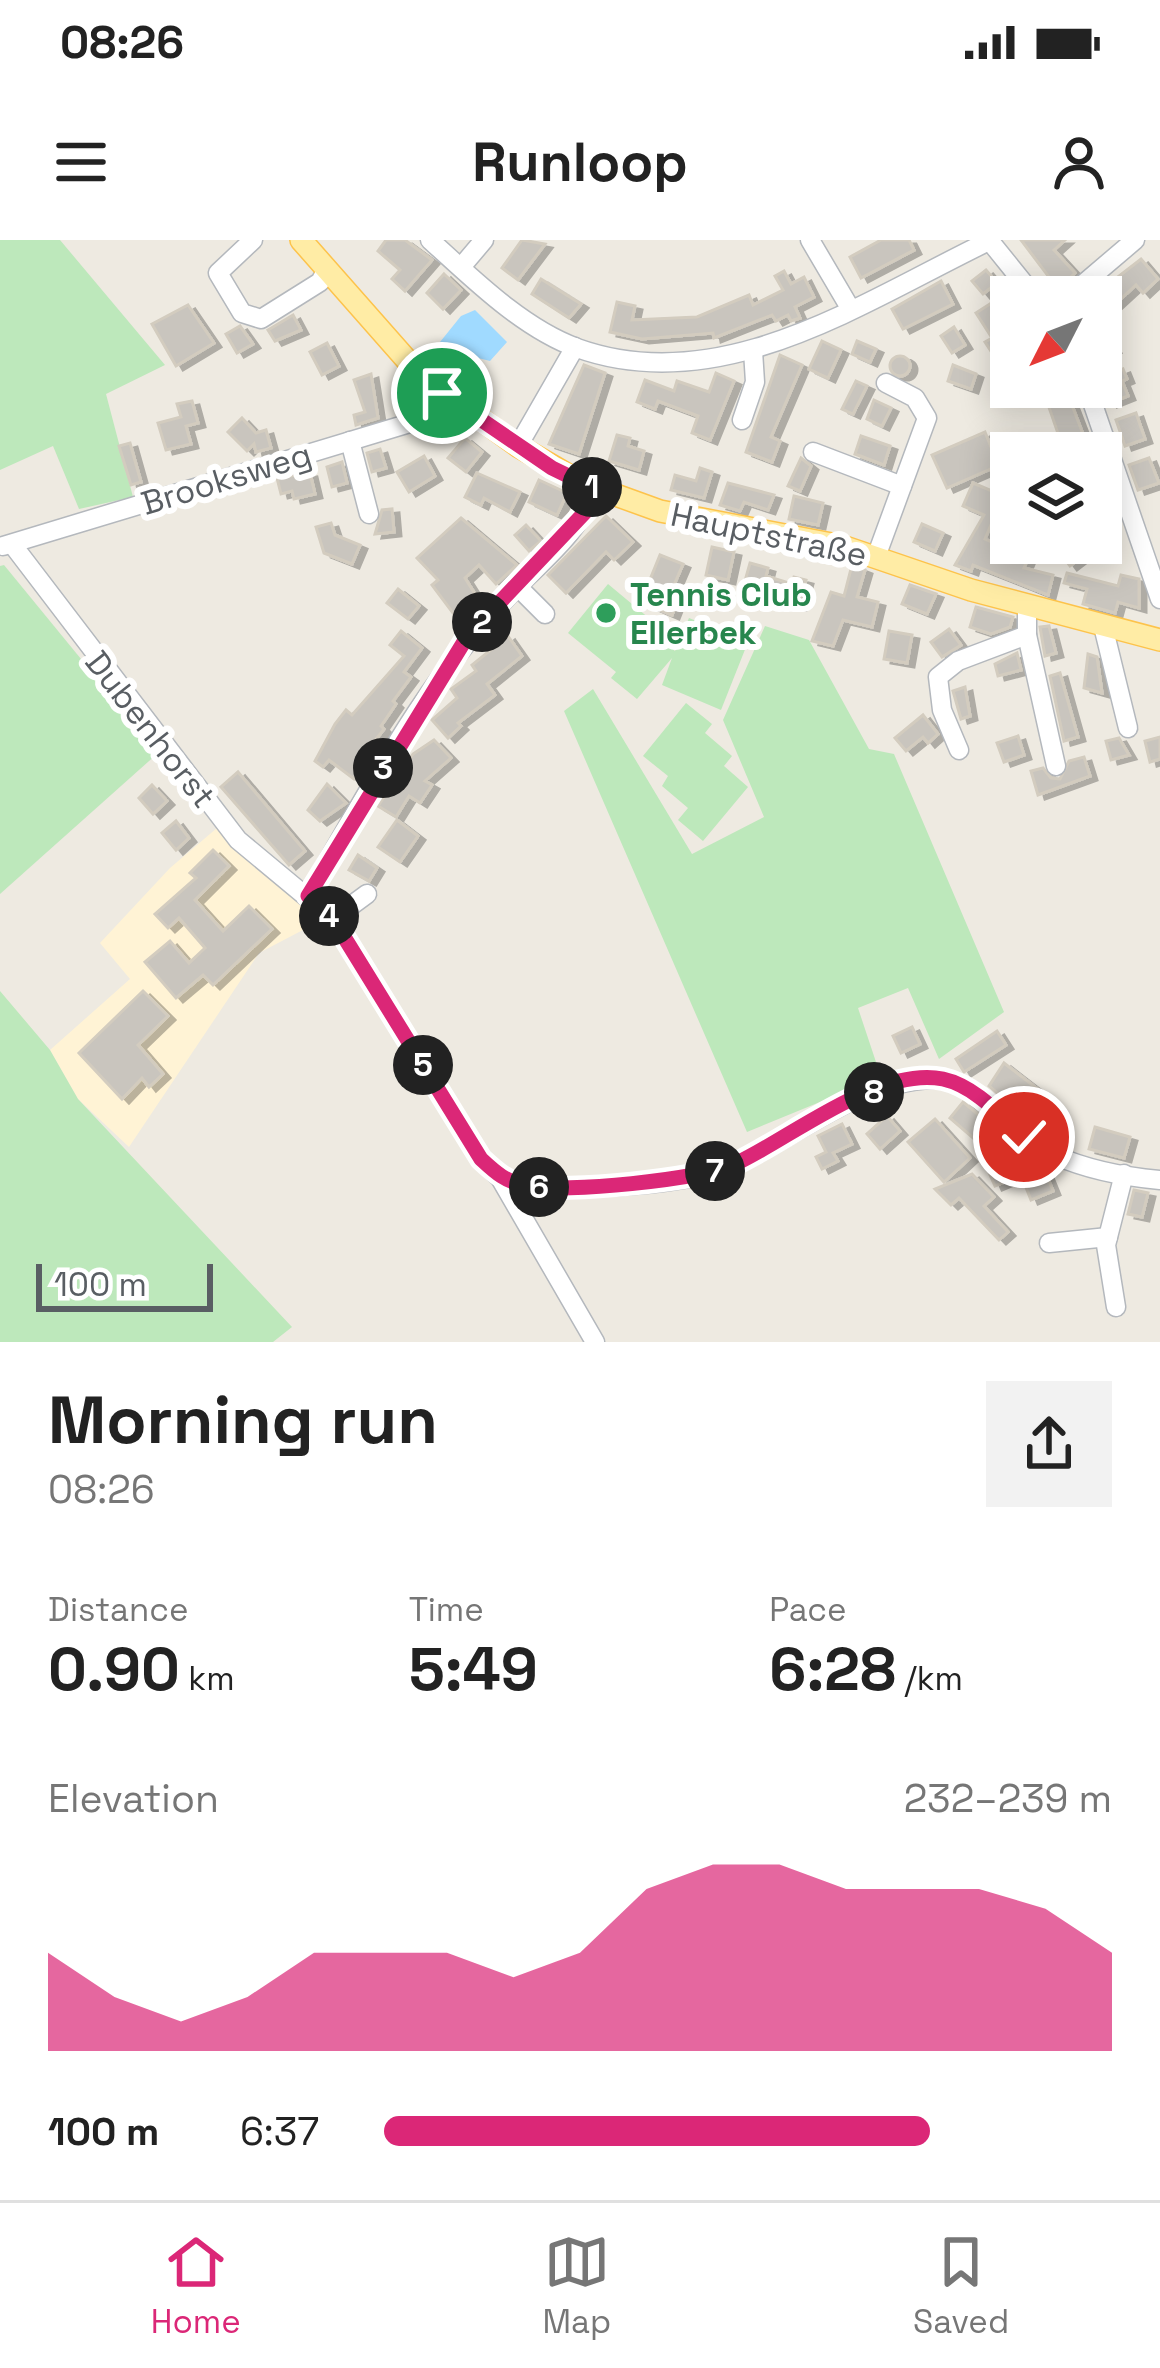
<!DOCTYPE html>
<html lang="en">
<head>
<meta charset="utf-8">
<style>
	:root { --surface:#fff; --page:#f2f2f2; --text:#222; --muted:#767676; --line:#e0e0e0; --accent:#db2777 }
	body { margin:0; font-family:"Space Grotesk",sans-serif; background:var(--page); color:var(--text); height:100vh; display:flex; flex-direction:column; font-size:45px; white-space:nowrap }
	* { box-sizing:border-box; margin:0 }
	p { font-size:39px; color:var(--muted) }
	.icon { flex:none; width:66px; height:66px; fill:none; stroke:currentColor; stroke-width:2; stroke-linecap:round; stroke-linejoin:round }
	.map { position:relative; height:1102px; overflow:hidden }
	.sheet { display:flex; flex-direction:column; background:var(--surface); flex:1 }
	.sheet>* { flex:none }
	.needle { width:78px; rotate:228deg }
	.tools { position:absolute; left:990px; top:36px; display:grid; gap:24px }
	.tools a { display:grid; place-items:center; width:132px; height:132px; border-radius:0px; background:var(--surface); box-shadow:0 6px 30px #0003; font-size:60px }
	.scale { position:absolute; left:36px; bottom:30px; width:177px; box-sizing:border-box; padding-left:12px; border:6px solid #595e63; border-top:0; font-size:33px; line-height:42px; white-space:nowrap; color:#595e63; -webkit-text-stroke:9px #fff; paint-order:stroke }
	.pin { position:absolute; display:grid; place-items:center; width:102px; height:102px; color:#fff; margin:-51px; border:6px solid #fff; border-radius:50%; box-shadow:0 3px 12px #0007 }
	.km { position:absolute; width:60px; height:60px; margin:-30px; border-radius:50%; background:#222; color:#fff; font-size:33px; line-height:60px; text-align:center }
	.round { display:grid; place-items:center; flex:none; width:126px; height:126px; border-radius:0px; background:var(--page) }
	.overview { display:flex; align-items:center; justify-content:space-between; height:204px; padding:0 48px }
	h1 { font-size:66px; font-weight:700; line-height:90px }
	.metrics { display:grid; grid-template-columns:repeat(3,1fr); gap:18px; height:204px; padding:12px 48px }
	.metrics div { display:grid; align-content:center }
	.metrics b { font-size:60px; font-weight:700 }
	.metrics small { font-size:33px; font-weight:400 }
	.metrics p { font-size:33px }
	.chart { height:336px; padding:24px 48px }
	.chart p { display:flex; justify-content:space-between }
	.chart svg { width:100%; height:216px; margin-top:12px; fill:var(--accent); opacity:.7 }
	ul { padding:0 48px; list-style:none; font-size:39px }
	li { display:grid; grid-template-columns:192px 144px 1fr; align-items:center; height:90px }
	li i { height:30px; border-radius:15px; background:var(--accent) }
	.status { display:flex; justify-content:space-between; align-items:center; height:84px; padding:0 60px; background:var(--surface); direction:ltr }
	.status svg { height:33px; fill:currentColor }
	header { display:flex; justify-content:space-between; align-items:center; height:156px; padding:0 48px; background:var(--surface); font-size:54px; font-weight:700 }
	.dock { display:flex; justify-content:space-around; align-items:center; height:168px; border-top:3px solid var(--line); background:var(--surface); font-size:33px; color:var(--muted) }
	.dock a { display:grid; justify-items:center; gap:6px }
	.dock .current { color:var(--accent) }
	.map>svg:first-child { display:block }
</style>
</head>
<body>
<div class="status"><b>08:26</b><svg viewBox="0 0 49 12"><path d="M0 12V9h3v3zM5 12V6h3v6zM10 12V3h3v9zM15 12V0h3v12zM26 1h20v11H26zM47 4h2v5h-2z"/></svg></div>
<header><svg class="icon" aria-label="menu" viewBox="0 0 24 24"><path d="M4 6h16M4 12h16M4 18h16"/></svg>Runloop<svg class="icon" aria-label="person" viewBox="0 0 24 24"><circle cx="12" cy="8" r="4"/><path d="M4 21q1-7 8-7t8 7"/></svg></header>
<div class="map">
<svg width="1160" height="1102" viewBox="0 0 1160 1102">
	<defs>
		<filter id="shadow"><feDropShadow dx="7" dy="4" stdDeviation="0" flood-color="#0004"/></filter>
	</defs>
	<rect width="100%" height="100%" fill="#eeeae1"/>
	<path fill="#fff3d5" d="M217,588L322,680L259,713L129,907L78,859L50,810L130,739L100,703L170,628Z"/>
	<g fill="#bde8bb">
		<path d="M0,0H60L165,125L106,154L133,257L79,269L53,206L0,230Z"/>
		<path d="M4,325L158,513L0,654V326Z"/>
		<path d="M608,344L656,384L651,391L675,411L689,378L748,402L721,470L662,445L672,418L637,459L611,438L616,432L568,393Z"/>
		<path d="M765,386L809,400L869,509L894,514L1004,772L939,819L908,748L858,768L881,837L747,892L564,471L593,449L692,614L764,577L723,480Z"/>
		<path d="M686,463L712,484L705,493L732,516L724,526L748,547L703,601L678,580L688,568L662,546L668,536L643,516Z"/>
		<path d="M0,751L50,810L78,859L292,1087L273,1102H0Z"/>
	</g>
	<path fill="#a0daff" d="M475,70L507,102L490,121L474,117L456,126L436,107L461,76Z"/>
	<g fill="#c9c5be" stroke="#d3ccbf" stroke-width="3" filter="url(#shadow)">
		<path d="M386,0H405L432,20L405,51L392,39L400,30L378,11Z"/>
		<path d="M522,0L545,4L518,40L502,28Z"/>
		<path d="M881,0H909L914,10L861,38L850,17Z"/>
		<path d="M1021,0H1065L1054,10L1075,33L1058,49Z"/>
		<path d="M1141,19L1158,39L1143,53L1136,45L1101,77V57H1092Z"/>
		<path d="M986,30L997,43L983,54L972,41Z"/>
		<path d="M784,31L791,44L804,37L814,57L795,67L800,78L791,81L788,75L776,81L772,75L714,98L713,93L642,99L610,92L617,62L635,66L632,80L697,77L749,55L753,65L783,50L775,36Z"/>
		<path d="M444,34L461,50L443,69L427,53Z"/>
		<path d="M541,39L581,64L569,78L532,54Z"/>
		<path d="M941,41L953,64L903,89L892,69Z"/>
		<path d="M996,60L1007,76L1000,81L1011,100V110L996,119L985,102L992,98L976,73Z"/>
		<path d="M188,65L214,103L176,126L152,84Z"/>
		<path d="M293,75L301,90L275,101L268,90Z"/>
		<path d="M240,86L253,104L237,113L226,94Z"/>
		<path d="M954,87L965,105L952,113L941,96Z"/>
		<path d="M1101,88L1114,109L1108,113L1115,132L1123,129L1127,139L1122,141L1128,156L1110,163L1101,139Z"/>
		<path d="M822,101L841,110L828,138L809,129Z"/>
		<path d="M857,101L876,109L870,122L852,114Z"/>
		<path d="M327,103L339,126L322,135L310,112Z"/>
		<path d="M780,115L802,125L771,197L780,201L772,222L746,212Z"/>
		<circle cx="900" cy="126" r="10"/>
		<path d="M584,125L605,133L579,214L549,204Z"/>
		<path d="M953,125L976,134L971,149L948,141Z"/>
		<path d="M716,133L734,141L710,200L692,193L698,176L658,161L655,169L637,162L645,140L674,151L677,141L709,152Z"/>
		<path d="M371,134L378,178L356,185L354,175L365,172L354,140Z"/>
		<path d="M856,141L867,146L853,174L842,169Z"/>
		<path d="M1042,147H1065L1083,194L1061,202Z"/>
		<path d="M874,160L891,168L882,186L867,179Z"/>
		<path d="M192,161L198,183L186,186L191,204L166,210L158,183L181,177L177,164Z"/>
		<path d="M1136,173L1145,199L1125,206L1116,180Z"/>
		<path d="M242,178L256,193L266,190L271,208L256,212L254,204L247,211L228,192Z"/>
		<path d="M985,192L991,207L1019,194L1028,213H1011V220L947,248L932,215Z"/>
		<path d="M617,195L630,198L628,206L644,211L639,230L609,221Z"/>
		<path d="M861,196L890,206L884,225L855,214Z"/>
		<path d="M465,198L482,212L466,232L448,218Z"/>
		<path d="M130,203L141,242L131,245L119,206Z"/>
		<path d="M380,209L386,228L372,232L367,213Z"/>
		<path d="M424,216L435,236L409,252L397,232Z"/>
		<path d="M801,218L811,226L800,251L788,246Z"/>
		<path d="M1149,218L1159,243L1138,250L1129,225Z"/>
		<path d="M342,222L347,243L332,247L327,227Z"/>
		<path d="M700,228L712,232L704,258L671,250L675,235L696,241Z"/>
		<path d="M310,233L315,254L294,259L292,251L281,254L277,238Z"/>
		<path d="M477,233L520,252L510,272L484,258L481,265L465,257Z"/>
		<path d="M539,240L567,253L557,275L529,262Z"/>
		<path d="M728,243L774,255L768,270L744,262L740,271L720,265Z"/>
		<path d="M973,243L997,253L992,266L998,268L985,299L1028,318L1024,328L1053,335L1048,355L973,325L971,331L955,325L984,275L963,266Z"/>
		<path d="M794,256L823,263L818,285L789,279Z"/>
		<path d="M392,269L394,292L375,294L382,270Z"/>
		<path d="M606,276L633,302L614,320L606,312L566,353L548,335Z"/>
		<path d="M461,278L517,325L496,344L479,325L465,338L480,362L459,381L432,345L438,340L417,318Z"/>
		<path d="M331,283L335,295L360,305L352,324L324,313L316,287Z"/>
		<path d="M922,284L943,293L935,311L914,302Z"/>
		<path d="M526,285L541,301L529,311L515,295Z"/>
		<path d="M1067,303H1100L1070,326L1058,310Z"/>
		<path d="M712,307L734,312L728,340L706,335Z"/>
		<path d="M660,315L683,324L671,352L680,355L672,375L651,366L659,347L649,342Z"/>
		<path d="M750,323L768,328L766,336L792,344L794,337L806,340L799,366L743,348Z"/>
		<path d="M852,325L865,330L857,357L878,362L872,387L843,380L833,406L812,401L831,352L844,356Z"/>
		<path d="M1067,333L1118,346L1121,335L1139,339V368L1118,362L1115,373L1083,364L1087,349L1064,343Z"/>
		<path d="M910,345L936,354L927,374L902,364Z"/>
		<path d="M398,349L419,366L408,379L387,363Z"/>
		<path d="M976,367L1013,377L1010,387L991,394L970,387Z"/>
		<path d="M1049,386L1056,413L1045,416L1040,387Z"/>
		<path d="M949,389L961,405L942,417L931,402Z"/>
		<path d="M401,391L422,408L404,432L411,437L393,461L396,464L381,486L384,489L359,521L365,526L354,539L329,520L323,527L315,521L335,484L346,470L352,475L404,416L390,405Z"/>
		<path d="M889,391L912,395L907,423L884,419Z"/>
		<path d="M508,396L522,416L487,444L495,455L458,483L461,486L448,498L432,480L457,458L451,449L476,431L472,425Z"/>
		<path d="M1017,413L1021,430L998,436L995,424Z"/>
		<path d="M1088,414L1097,417L1102,453L1084,448Z"/>
		<path d="M1060,433L1078,497L1064,501L1050,436Z"/>
		<path d="M965,447L970,476L961,479L953,451Z"/>
		<path d="M923,475L938,494L928,503L923,497L906,511L895,498Z"/>
		<path d="M1018,496L1024,515L1004,522L997,503Z"/>
		<path d="M1160,497V519L1150,522L1145,501Z"/>
		<path d="M1119,498L1129,515L1111,520L1106,501Z"/>
		<path d="M434,500L451,518L425,541L432,545L420,563L409,556L396,577L378,566L413,514Z"/>
		<path d="M1084,517L1090,536L1038,555L1031,531L1043,528L1051,538L1060,539L1069,521Z"/>
		<path d="M238,532L305,611L289,625L221,547Z"/>
		<path d="M327,544L346,563L320,581L308,570Z"/>
		<path d="M152,545L167,561L153,574L139,558Z"/>
		<path d="M397,580L418,596L400,622L378,607Z"/>
		<path d="M176,581L189,598L176,610L162,593Z"/>
		<path d="M213,610L229,626L195,660L223,691L249,666L272,689L213,745L203,735L176,758L145,722L170,701L189,723L205,708L179,678L168,688L155,674L196,638L190,633Z"/>
		<path d="M358,615L377,628L369,641L349,630Z"/>
		<path d="M143,751L168,776L138,805L163,834L149,847L142,838L122,859L79,813Z"/>
		<path d="M912,787L920,804L901,813L893,796Z"/>
		<path d="M997,791L1006,805L964,832L956,819Z"/>
		<path d="M1004,823L1048,857L1036,875L1006,851L1002,857L989,846Z"/>
		<path d="M963,862L1002,894L987,910L950,878Z"/>
		<path d="M887,876L900,891L880,909L867,894Z"/>
		<path d="M935,879L970,918L944,942L908,902Z"/>
		<path d="M842,884L852,904L833,913L838,921L822,929L816,917L826,912L818,896Z"/>
		<path d="M1095,887L1130,897L1124,918L1089,909Z"/>
		<path d="M1025,913L1042,924L1053,951L1031,960L1021,935L995,946L987,928Z"/>
		<path d="M972,934L994,957L984,966L1008,992L999,1000L959,958L951,965L935,949Z"/>
		<path d="M1134,950L1148,953L1142,977L1128,974Z"/>
	</g>
	<g fill="none" stroke-linecap="round" stroke-linejoin="round">
		<g stroke="#b4b8bd" stroke-width="21">
			<g id="minor">
				<path d="M253,0L218,33L242,73L261,79L320,42L326,31"/>
				<path d="M430,0C472,38 522,88 577,108C722,160 864,61 989,1"/>
				<path d="M810,0L850,68"/>
				<path d="M989,0L1035,57"/>
				<path d="M462,26L484,0"/>
				<path d="M1068,57L1135,0"/>
				<path d="M1087,147L1160,359"/>
				<path d="M742,180L755,142L753,111"/>
				<path d="M350,201L369,274"/>
				<path d="M1047,203L1050,213"/>
				<path d="M518,206L575,107"/>
				<path d="M813,212L902,246"/>
				<path d="M1068,213L1107,200"/>
				<path d="M12,304L238,600L333,679L481,919L500,938L595,1102"/>
				<path d="M3,306L410,183L442,153"/>
				<path d="M876,317L927,178L915,158L886,143"/>
				<path d="M517,346L545,374"/>
				<path d="M1103,386L1128,488"/>
				<path d="M1027,395L1056,526"/>
				<path d="M959,510L942,470L938,437L958,421L1027,395V366"/>
				<path d="M308,656C370,549 427,437 515,349C544,319 583,290 593,248"/>
				<path d="M333,679L367,654"/>
				<path d="M500,938C553,954 683,948 734,925C799,895 857,842 933,839C981,837 1012,898 1054,915C1086,929 1126,937 1160,940"/>
				<path d="M1049,1003L1108,997"/>
				<path d="M1116,1067L1106,1005L1124,934"/>
			</g>
		</g>
		<g stroke="#fdc34b" stroke-width="24">
			<path id="major" d="M301,0L420,135L518,206L580,242L660,271L842,306L971,350L1160,400"/>
		</g>
		<use href="#minor" stroke="#fff" stroke-width="18"/>
		<use href="#major" stroke="#ffeca5" stroke-width="21"/>
	</g>
	<g fill="none" stroke-linecap="round" stroke-linejoin="round">
		<g stroke="#fff" stroke-width="24">
			<path id="route" d="M442,153L552,228L593,248L588,269L467,397L308,656L333,679L481,919C496,933 506,942 527,946C564,953 700,940 735,924C791,898 878,826 943,839C975,846 1001,876 1024,897"/>
		</g>
		<use href="#route" stroke="#db2777" stroke-width="15"/>
	</g>
	<circle fill="#2e9e5b" stroke="#fff" stroke-width="4.5" cx="606" cy="373" r="12"/>
	<g text-anchor="middle" stroke-width="12" stroke-linejoin="round" paint-order="stroke">
		<g font-size="33" fill="#595e63" stroke="#fff">
			<text transform="translate(226 238) rotate(-17)" y="12">Brooksweg</text>
			<text transform="translate(769 294) rotate(12)" y="12">Hauptstraße</text>
			<text transform="translate(151 489) rotate(52)" y="12">Dubenhorst</text>
		</g>
		<g font-size="33" font-weight="bold" fill="#27864d" stroke="#fff" text-anchor="start">
			<text x="630" y="366">Tennis Club<tspan x="630" dy="38">Ellerbek</tspan></text>
		</g>
	</g>
</svg>
<div class="tools">
<a><svg class="needle" viewBox="-14 -14 28 28"><path d="M0-13l5 13h-10z" fill="#e53935"/><path d="M0 13l5-13h-10z" fill="#767676"/></svg></a>
<a><svg class="icon" aria-label="layers" viewBox="0 0 24 24"><path d="M12 4l9 5-9 5-9-5zM3 14l9 5 9-5"/></svg></a>
</div>
<div class="scale">100 m</div>
<div class="pin" style="left:442px;top:153px;background:#1e9e55"><svg class="icon" aria-label="arrive" viewBox="0 0 24 24"><path d="M6 21V4h12l-3 4 3 4H6"/></svg></div>
<div class="pin" style="left:1024px;top:897px;background:#d93025"><svg class="icon" aria-label="check" viewBox="0 0 24 24"><path d="M5 12l5 5 9-10"/></svg></div>
<b class="km" style="left:592px;top:247px">1</b>
<b class="km" style="left:482px;top:382px">2</b>
<b class="km" style="left:383px;top:528px">3</b>
<b class="km" style="left:329px;top:676px">4</b>
<b class="km" style="left:423px;top:825px">5</b>
<b class="km" style="left:539px;top:947px">6</b>
<b class="km" style="left:715px;top:931px">7</b>
<b class="km" style="left:874px;top:852px">8</b>
</div>
<section class="sheet">
<div class="overview"><div><h1>Morning run</h1><p>08:26</p></div><a class="round"><svg class="icon" aria-label="share" viewBox="0 0 24 24"><path d="M12 15V3M7 8l5-5 5 5M5 13v7h14v-7"/></svg></a></div>
<div class="metrics">
<div><p>Distance</p><b>0.90<small> km</small></b></div>
<div><p>Time</p><b>5:49</b></div>
<div><p>Pace</p><b>6:28<small> /km</small></b></div>
</div>
<div class="chart"><p><span>Elevation</span>232–239 m</p>
<svg viewBox="0 0 160 44" preserveAspectRatio="none"><path d="M0 44V24L10 33L20 38L30 33L40 24L50 24L60 24L70 29L80 24L90 11L100 6L110 6L120 11L130 11L140 11L150 15L160 24V44z"/></svg>
</div>
<ul>
<li><b>100 m</b>6:37<i style="width:75%"></i></li>
</ul>
</section>
<nav class="dock">
<a class="current"><svg class="icon" aria-label="home" viewBox="0 0 24 24"><path d="M3 11l9-7 9 7M6 9v11h12V9"/></svg>Home</a>
<a><svg class="icon" aria-label="map" viewBox="0 0 24 24"><path d="M3 6l6-2 6 2 6-2v14l-6 2-6-2-6 2zM9 4v14M15 6v14"/></svg>Map</a>
<a><svg class="icon" aria-label="saved" viewBox="0 0 24 24"><path d="M7 4h10v16l-5-4-5 4z"/></svg>Saved</a>
</nav>
</body>
</html>
